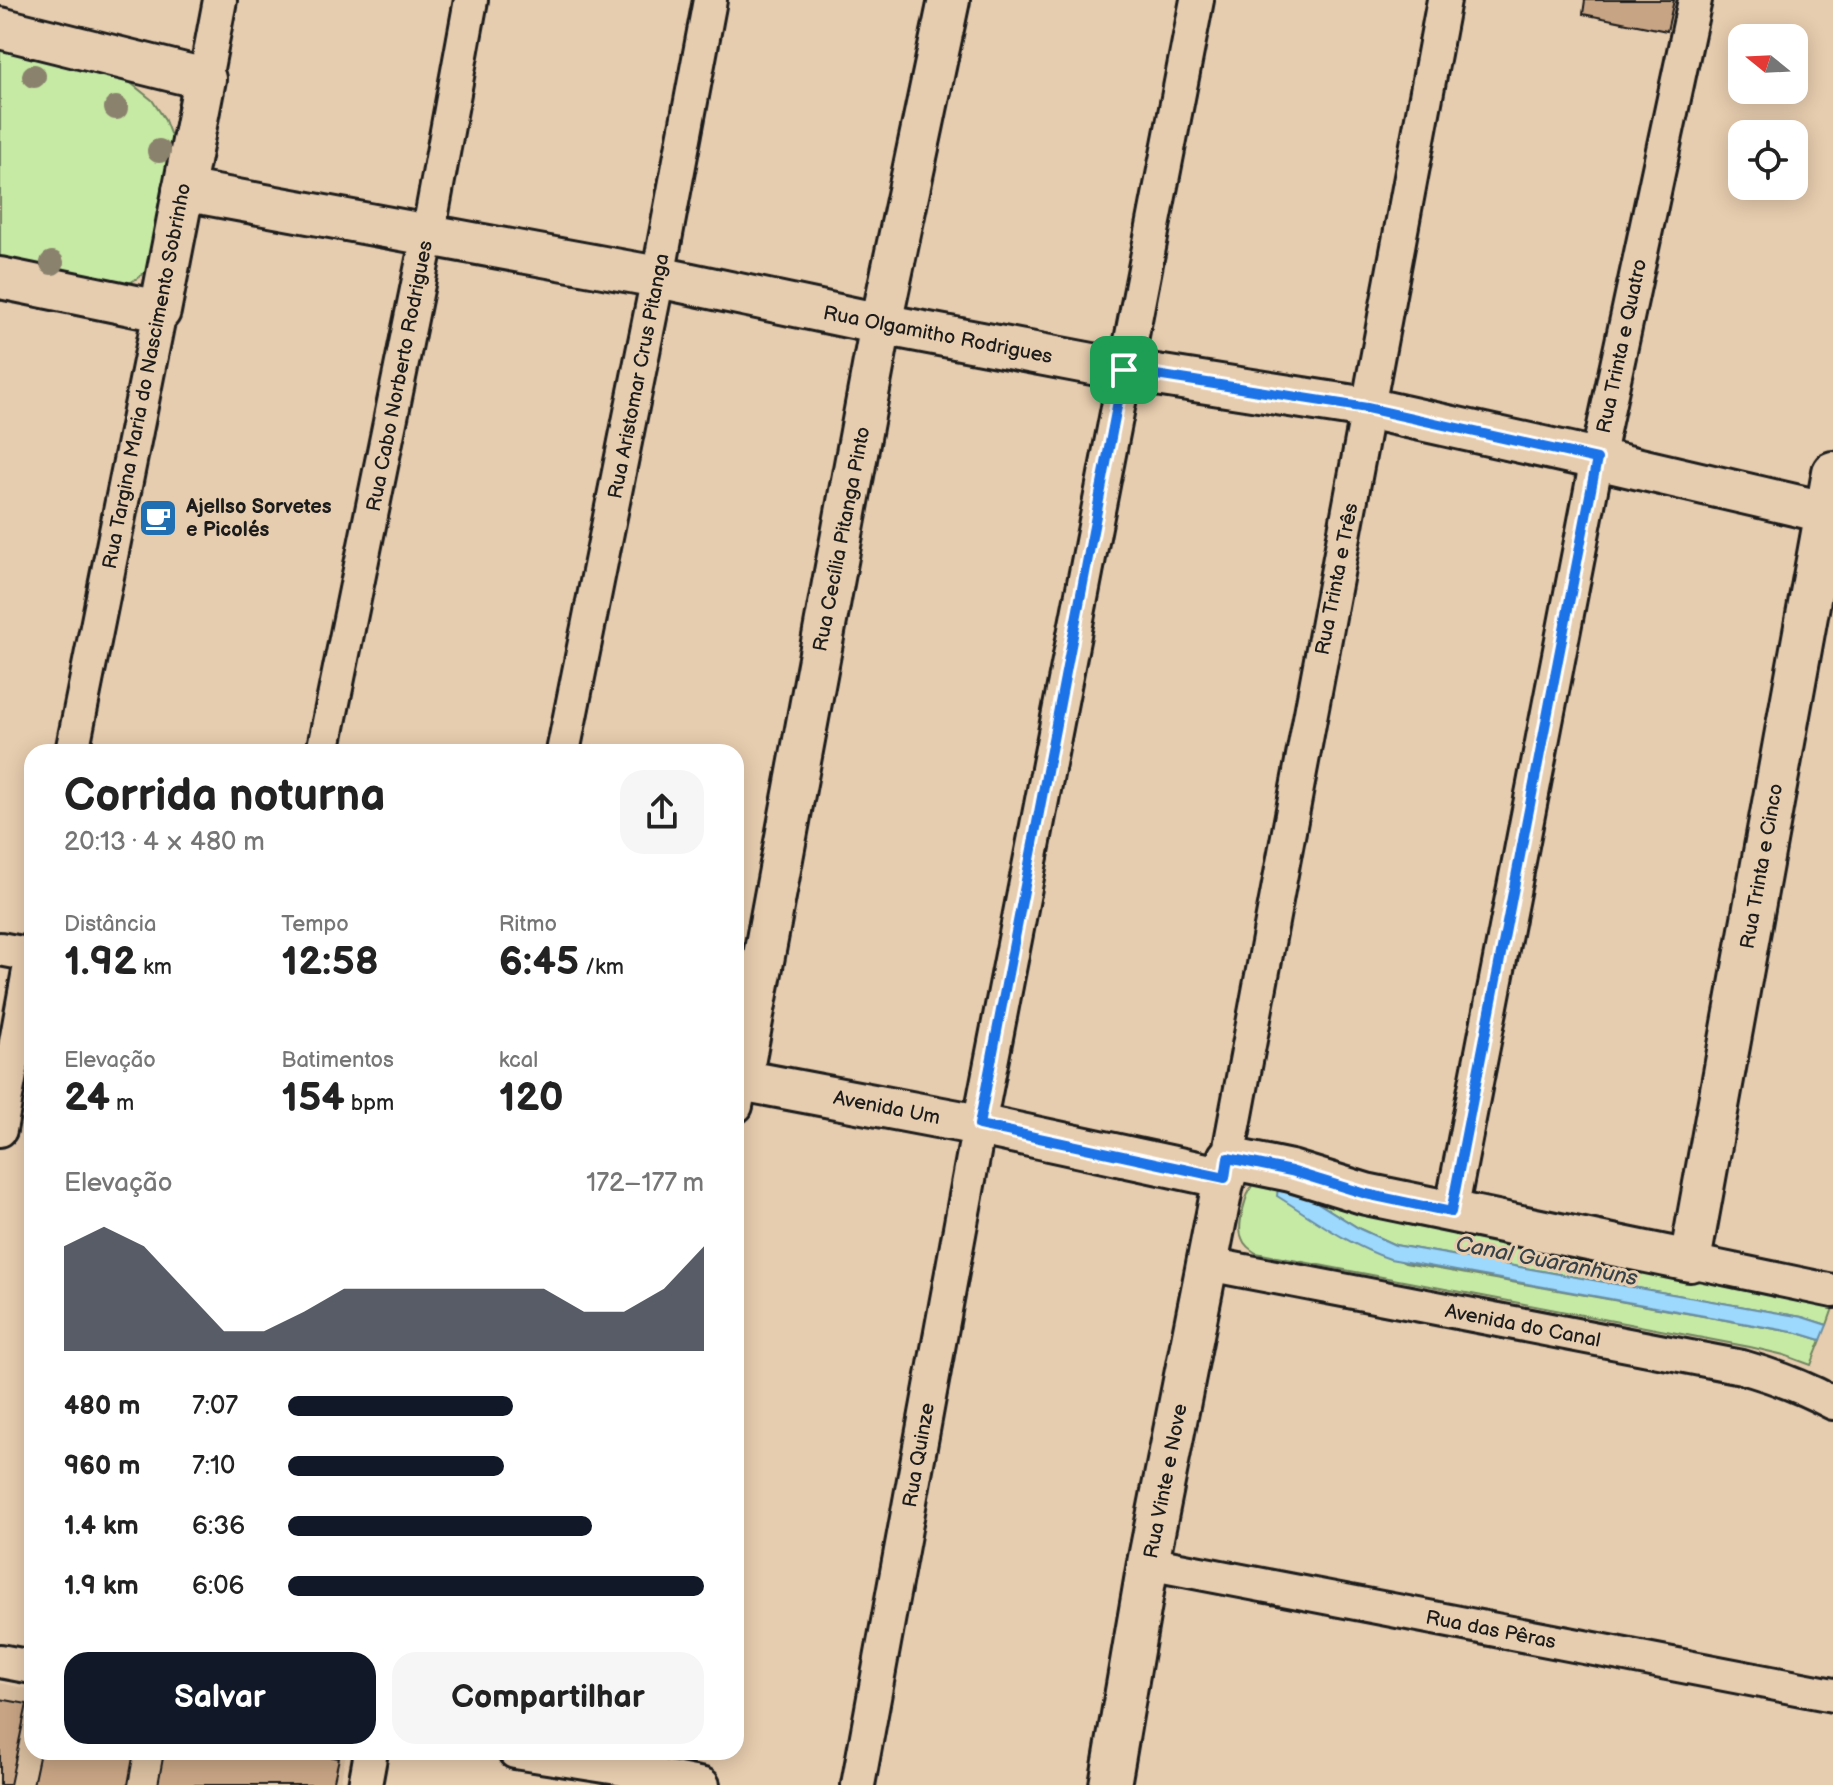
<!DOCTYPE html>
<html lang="pt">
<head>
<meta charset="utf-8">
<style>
	:root { --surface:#fff; --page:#f6f6f6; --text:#222; --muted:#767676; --accent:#111827 }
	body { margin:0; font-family:"Balsamiq Sans",sans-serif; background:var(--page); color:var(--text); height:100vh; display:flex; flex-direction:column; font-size:30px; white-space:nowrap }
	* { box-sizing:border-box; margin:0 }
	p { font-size:26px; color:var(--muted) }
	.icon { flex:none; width:44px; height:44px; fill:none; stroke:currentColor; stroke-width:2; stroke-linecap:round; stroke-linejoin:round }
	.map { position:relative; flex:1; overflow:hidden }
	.side { position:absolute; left:24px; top:744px; width:720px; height:1016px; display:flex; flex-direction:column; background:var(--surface); border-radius:24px; box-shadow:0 4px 20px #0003 }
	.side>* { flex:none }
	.needle { width:52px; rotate:288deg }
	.tools { position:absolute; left:1728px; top:24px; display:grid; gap:16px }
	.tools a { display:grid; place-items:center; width:80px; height:80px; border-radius:16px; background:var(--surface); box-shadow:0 4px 20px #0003; font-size:40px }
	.pin { position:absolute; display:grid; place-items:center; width:68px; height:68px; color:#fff; margin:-34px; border-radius:16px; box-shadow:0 4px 12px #0006 }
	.round { display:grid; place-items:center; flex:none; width:84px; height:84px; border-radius:24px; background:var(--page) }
	.head { display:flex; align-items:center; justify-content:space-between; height:136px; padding:0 40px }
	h1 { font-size:44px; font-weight:700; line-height:60px }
	.figures { display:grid; grid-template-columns:repeat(3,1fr); gap:12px; height:136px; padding:8px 40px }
	.figures div { display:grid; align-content:center }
	.figures b { font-size:40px; font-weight:700 }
	.figures small { font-size:22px; font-weight:400 }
	.figures p { font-size:22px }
	.chart { height:224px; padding:16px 40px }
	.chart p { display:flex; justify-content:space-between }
	.chart svg { width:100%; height:144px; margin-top:8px; fill:var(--accent); opacity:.7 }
	.primary-button { display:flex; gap:16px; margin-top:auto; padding:16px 40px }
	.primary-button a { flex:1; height:92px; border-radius:24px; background:var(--accent); color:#fff; font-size:32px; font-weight:700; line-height:92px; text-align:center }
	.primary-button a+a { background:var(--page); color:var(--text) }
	ul { padding:0 40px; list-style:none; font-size:26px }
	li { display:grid; grid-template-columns:128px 96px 1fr; align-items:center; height:60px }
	li i { height:20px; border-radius:10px; background:var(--accent) }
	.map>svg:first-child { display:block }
</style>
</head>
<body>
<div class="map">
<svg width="1833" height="1785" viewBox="0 0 1833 1785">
	<rect width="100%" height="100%" fill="#e7cdaf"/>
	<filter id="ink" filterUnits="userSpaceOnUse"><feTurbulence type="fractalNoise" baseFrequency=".0125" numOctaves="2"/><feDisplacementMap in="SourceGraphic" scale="16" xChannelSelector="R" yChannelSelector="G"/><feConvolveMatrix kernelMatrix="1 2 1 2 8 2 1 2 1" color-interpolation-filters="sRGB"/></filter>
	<g filter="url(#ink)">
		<path fill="#d9be9f" d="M0,1683L32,1690V1752H343L346,1753L340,1785H0Z"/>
		<g fill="#c6eaa4" stroke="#718360" stroke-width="2">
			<path d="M0,47L127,80L152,100L164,118L172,139L174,161L152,264C144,275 135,281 123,286L0,267Z"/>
			<path d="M1278,1178V1196L1405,1263L1798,1333L1821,1340L1811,1365L1784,1355L1750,1347L1256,1253C1250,1249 1244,1245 1242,1238C1236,1226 1247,1189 1256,1180Z"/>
			<path d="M1310,1198L1403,1223L1808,1301L1833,1308L1827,1325L1802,1317L1395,1245L1360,1229Z"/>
		</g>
		<path fill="#9cd9fd" stroke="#698da3" stroke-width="2" d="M1278,1187L1310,1198L1360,1229L1395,1245L1802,1317L1827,1325L1821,1340L1798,1333L1390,1259C1350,1246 1314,1219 1277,1196Z"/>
		<g fill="#c7a484" stroke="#1c1c1c" stroke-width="2">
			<path d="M1585,0H1674L1667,31L1583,14Z"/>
			<path d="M0,1699L27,1704L10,1785H0Z"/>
			<path d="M40,1752H134L128,1785H33Z"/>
			<path d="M164,1752H305L339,1758L333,1785H158Z"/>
		</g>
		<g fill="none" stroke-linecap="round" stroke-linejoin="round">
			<g stroke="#1c1c1c" stroke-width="38">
				<g id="minor">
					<path d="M205,79L220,0"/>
					<path d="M72,752L160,311"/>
					<path d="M323,752L428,235L471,0"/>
					<path d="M563,752L658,277L710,0"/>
					<path d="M0,949L32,955"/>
					<path d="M736,1079L741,1080L736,1106"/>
					<path d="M0,1130L32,954"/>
					<path d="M1228,1158L1444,0"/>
					<path d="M1451,1212L1597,459L1695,0"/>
					<path d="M1690,1261L1833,1291"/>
					<path d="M1208,1264L1742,1367C1774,1376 1803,1387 1833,1403"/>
					<path d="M1148,1563L1833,1695"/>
					<path d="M0,1661L32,1667"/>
					<path d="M515,1752L618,1768L703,1785"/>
					<path d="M365,1785L371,1752"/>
					<path d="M858,1785L979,1125L1197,0"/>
				</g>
			</g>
			<g stroke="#1c1c1c" stroke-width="46">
				<g id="tertiary">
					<path d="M949,0L881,324L741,1080L979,1125L1225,1178"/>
					<path d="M0,28L205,79L160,311L0,278"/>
					<path d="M183,190L658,277L881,324L1124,370L1367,408L1597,459L1833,514"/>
					<path d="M1110,1785L1148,1563L1228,1158L1291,1171L1366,1194L1690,1261L1833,472"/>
				</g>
			</g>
			<use href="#minor" stroke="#e7cdaf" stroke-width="32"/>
			<use href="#tertiary" stroke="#e7cdaf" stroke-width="40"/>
		</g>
		<g fill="#8a826d">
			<circle cx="34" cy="76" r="12"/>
			<circle cx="116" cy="108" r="12"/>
			<circle cx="159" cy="151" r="12"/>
			<circle cx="52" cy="263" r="12"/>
		</g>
	</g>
	<g fill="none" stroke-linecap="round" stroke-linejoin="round" filter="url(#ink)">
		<g stroke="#fff" stroke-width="16">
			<path id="route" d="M1124,370L1367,408L1597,459L1451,1212L1366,1194L1291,1171L1228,1158L1225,1178L979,1125Z"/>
		</g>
		<use href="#route" stroke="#1a73e8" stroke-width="10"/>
	</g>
	<defs>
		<g id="cafe-square" transform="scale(2)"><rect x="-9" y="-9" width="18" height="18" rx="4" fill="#1f6fb2" stroke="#e7cdaf"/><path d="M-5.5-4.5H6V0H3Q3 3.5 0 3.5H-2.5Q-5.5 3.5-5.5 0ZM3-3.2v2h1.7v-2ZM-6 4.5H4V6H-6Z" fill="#fff"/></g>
	</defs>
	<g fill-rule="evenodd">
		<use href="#cafe-square" x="158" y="518"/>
	</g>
	<g text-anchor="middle" stroke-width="6" stroke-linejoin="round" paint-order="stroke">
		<g font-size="20" fill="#1c1c1c" stroke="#e7cdaf">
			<text transform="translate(938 334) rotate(11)" y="7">Rua Olgamitho Rodrigues</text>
			<text transform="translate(1621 346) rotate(-78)" y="7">Rua Trinta e Quatro</text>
			<text transform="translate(146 376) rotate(-79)" y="7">Rua Targina Maria do Nascimento Sobrinho</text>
			<text transform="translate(399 376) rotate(-79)" y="7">Rua Cabo Norberto Rodrigues</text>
			<text transform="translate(638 376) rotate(-79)" y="7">Rua Aristomar Crus Pitanga</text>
			<text transform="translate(841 539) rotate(-79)" y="7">Rua Cecília Pitanga Pinto</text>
			<text transform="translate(1336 579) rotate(-79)" y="7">Rua Trinta e Três</text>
			<text transform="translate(1761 866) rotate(-80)" y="7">Rua Trinta e Cinco</text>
			<text transform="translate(887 1107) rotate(11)" y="7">Avenida Um</text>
			<text transform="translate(1523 1325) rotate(11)" y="7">Avenida do Canal</text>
			<text transform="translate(918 1455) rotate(-80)" y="7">Rua Quinze</text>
			<text transform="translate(1165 1481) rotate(-79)" y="7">Rua Vinte e Nove</text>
			<text transform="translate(1491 1629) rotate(11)" y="7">Rua das Pêras</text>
		</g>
		<g font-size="20" font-weight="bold" fill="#1c1c1c" stroke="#e7cdaf" text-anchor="start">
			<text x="186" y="513">Ajellso Sorvetes<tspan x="186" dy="23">e Picolés</tspan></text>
		</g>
		<g font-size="22" font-style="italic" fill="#364249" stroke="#e7cdaf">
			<text transform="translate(1547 1260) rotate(11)" y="8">Canal Guaranhuns</text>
		</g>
	</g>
</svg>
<div class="tools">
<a><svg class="needle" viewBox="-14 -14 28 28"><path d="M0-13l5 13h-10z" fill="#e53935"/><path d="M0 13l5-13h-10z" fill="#767676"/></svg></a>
<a><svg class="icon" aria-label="locate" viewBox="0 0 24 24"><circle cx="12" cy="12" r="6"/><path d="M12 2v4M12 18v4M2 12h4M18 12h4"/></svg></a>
</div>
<div class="pin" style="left:1124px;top:370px;background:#1e9e55"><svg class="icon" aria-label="arrive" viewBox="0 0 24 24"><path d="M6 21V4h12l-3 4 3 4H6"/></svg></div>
<section class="side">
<div class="head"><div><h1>Corrida noturna</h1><p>20:13 · 4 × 480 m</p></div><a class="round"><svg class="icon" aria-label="share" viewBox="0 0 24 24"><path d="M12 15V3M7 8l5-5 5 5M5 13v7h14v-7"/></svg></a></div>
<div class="figures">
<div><p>Distância</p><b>1.92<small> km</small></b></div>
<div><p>Tempo</p><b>12:58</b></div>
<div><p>Ritmo</p><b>6:45<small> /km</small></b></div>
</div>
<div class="figures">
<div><p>Elevação</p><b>24<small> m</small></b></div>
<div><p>Batimentos</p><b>154<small> bpm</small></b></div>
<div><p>kcal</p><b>120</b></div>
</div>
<div class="chart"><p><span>Elevação</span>172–177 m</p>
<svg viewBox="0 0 160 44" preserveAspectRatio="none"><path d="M0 44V12L10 6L20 12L30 25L40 38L50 38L60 32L70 25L80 25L90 25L100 25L110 25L120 25L130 32L140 32L150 25L160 12V44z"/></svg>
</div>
<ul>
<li><b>480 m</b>7:07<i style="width:54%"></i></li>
<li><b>960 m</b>7:10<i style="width:52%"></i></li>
<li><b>1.4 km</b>6:36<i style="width:73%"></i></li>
<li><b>1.9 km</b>6:06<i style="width:100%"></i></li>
</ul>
<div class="primary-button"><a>Salvar</a><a>Compartilhar</a></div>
</section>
</div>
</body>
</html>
